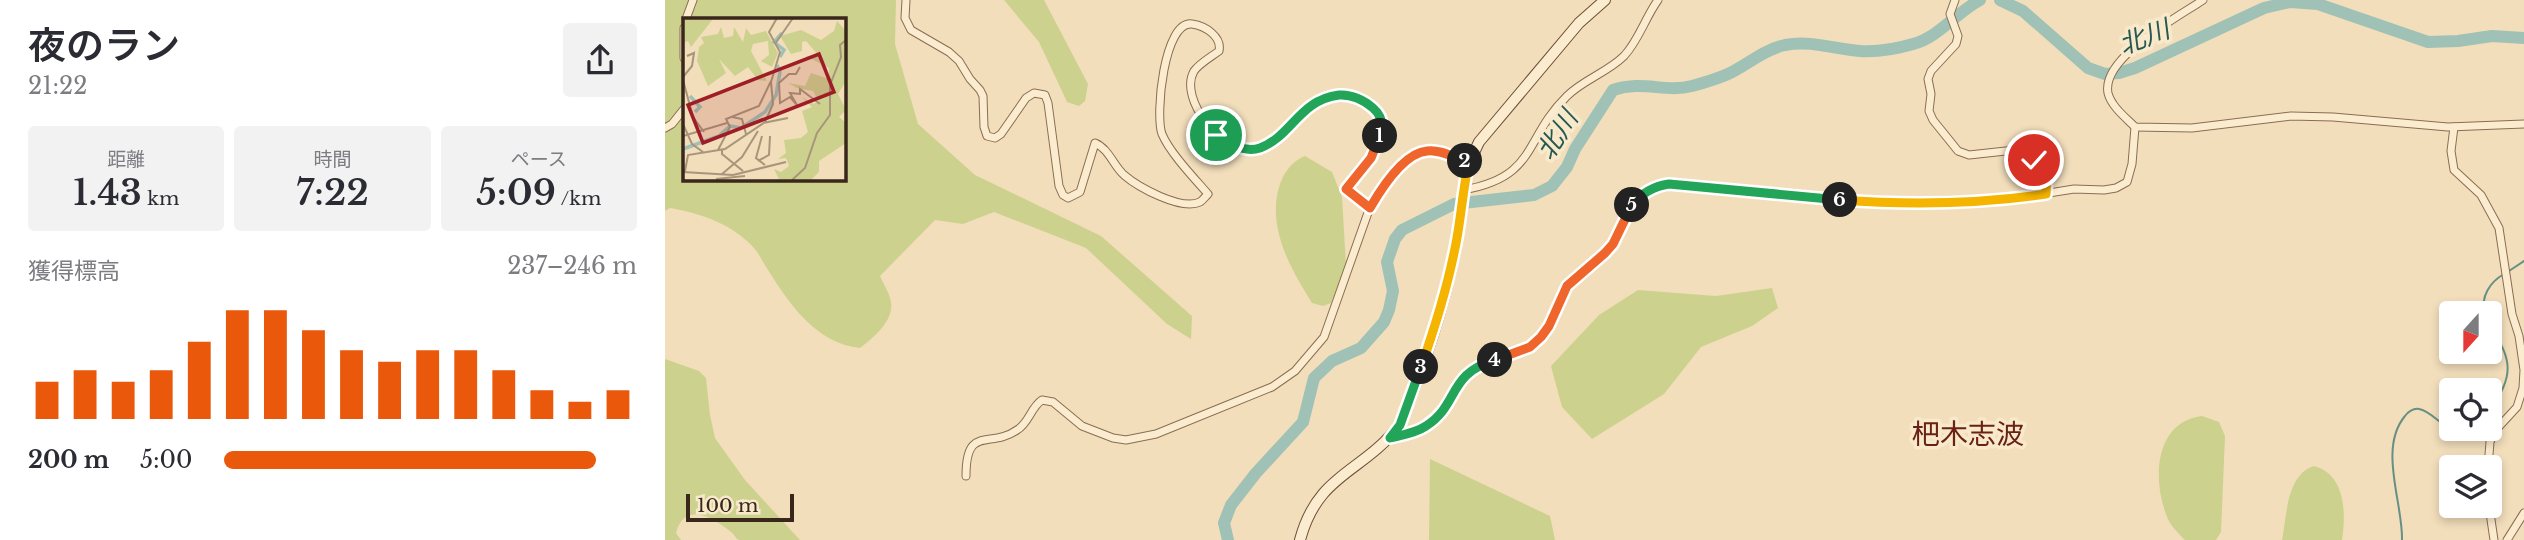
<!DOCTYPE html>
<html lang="ja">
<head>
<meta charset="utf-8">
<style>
	:root { --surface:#fff; --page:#f2f2f3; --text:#2b2b33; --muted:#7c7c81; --accent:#ea580c }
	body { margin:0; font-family:"Libre Baskerville","Noto Sans JP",serif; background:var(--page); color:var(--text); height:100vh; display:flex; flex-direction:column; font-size:26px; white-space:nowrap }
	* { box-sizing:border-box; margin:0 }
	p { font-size:23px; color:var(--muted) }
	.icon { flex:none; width:38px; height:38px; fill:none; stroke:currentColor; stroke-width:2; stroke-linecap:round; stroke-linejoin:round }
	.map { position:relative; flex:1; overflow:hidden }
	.side { display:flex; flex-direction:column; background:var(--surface); width:665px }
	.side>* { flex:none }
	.needle { width:46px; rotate:201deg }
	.controls { position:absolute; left:1774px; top:301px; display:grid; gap:14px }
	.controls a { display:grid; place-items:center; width:63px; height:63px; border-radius:7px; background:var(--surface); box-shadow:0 4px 10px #0003; font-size:35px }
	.scale { position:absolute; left:21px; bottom:18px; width:108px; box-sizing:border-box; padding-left:7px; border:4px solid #38271a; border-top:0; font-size:19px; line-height:24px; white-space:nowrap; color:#38271a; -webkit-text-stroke:5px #f9e9cb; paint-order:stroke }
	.pin { position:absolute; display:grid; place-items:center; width:60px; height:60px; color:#fff; margin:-30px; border:4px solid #fff; border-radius:50%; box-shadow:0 2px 7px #0007 }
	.km { position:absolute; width:35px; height:35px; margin:-18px; border-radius:50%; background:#222; color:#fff; font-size:19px; line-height:35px; text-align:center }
	.round { display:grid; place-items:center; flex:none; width:74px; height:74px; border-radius:7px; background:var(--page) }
	.overview { display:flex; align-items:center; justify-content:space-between; height:119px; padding:0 28px }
	h1 { font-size:38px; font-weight:600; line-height:52px }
	.figures { display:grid; grid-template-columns:repeat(3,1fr); gap:10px; height:119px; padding:7px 28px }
	.figures div { display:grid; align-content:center; border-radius:7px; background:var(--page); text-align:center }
	.figures b { font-size:35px; font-weight:600 }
	.figures small { font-size:19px; font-weight:400 }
	.figures p { font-size:19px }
	.chart { height:196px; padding:14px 28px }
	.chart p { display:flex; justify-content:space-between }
	.chart svg { width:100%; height:126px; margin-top:7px; stroke:var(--accent); stroke-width:6 }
	ul { padding:0 28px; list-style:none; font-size:23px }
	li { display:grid; grid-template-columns:112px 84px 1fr; align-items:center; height:52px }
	li i { height:18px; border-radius:9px; background:var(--accent) }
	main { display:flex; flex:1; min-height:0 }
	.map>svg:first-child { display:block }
</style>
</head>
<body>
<main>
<section class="side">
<div class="overview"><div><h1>夜のラン</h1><p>21:22</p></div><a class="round"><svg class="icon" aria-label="share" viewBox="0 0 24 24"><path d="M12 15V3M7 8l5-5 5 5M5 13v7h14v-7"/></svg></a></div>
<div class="figures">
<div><p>距離</p><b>1.43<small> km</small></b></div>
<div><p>時間</p><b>7:22</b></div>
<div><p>ペース</p><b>5:09<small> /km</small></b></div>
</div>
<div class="chart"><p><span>獲得標高</span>237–246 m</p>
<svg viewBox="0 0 160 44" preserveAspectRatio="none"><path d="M5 44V31M15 44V27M25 44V31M35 44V27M45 44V17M55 44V6M65 44V6M75 44V13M85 44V20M95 44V24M105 44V20M115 44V20M125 44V27M135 44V34M145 44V38M155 44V34"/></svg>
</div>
<ul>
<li><b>200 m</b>5:00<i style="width:90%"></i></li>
</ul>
</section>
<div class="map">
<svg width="1859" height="540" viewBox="0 0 1859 540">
	<rect width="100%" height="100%" fill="#f2debb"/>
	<g fill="#cdd18e" fill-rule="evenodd">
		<path d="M0,0H231L230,44L253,124L310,175L436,236L527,316L526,339L502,324L421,248L329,212L298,224L270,220L215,276C218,283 225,294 226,302C229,321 208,338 195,348C151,343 125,305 103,270C98,263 94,253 88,247C67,224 35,213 5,208L0,211ZM19,19H178V178H19Z"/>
		<path d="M339,0H379L423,84L420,101L414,106L402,102L374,42Z"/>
		<path d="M640,156L667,172L677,197L681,265L666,303L658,306L647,303C625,268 601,226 615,184C620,171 627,161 640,156Z"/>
		<path d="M1107,288L1113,308L1087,326L1036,347L999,394L927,439L897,407L886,366L934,315L973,290L1051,296Z"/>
		<path d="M0,359L34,371L41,378L45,415L50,438L80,480L135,540C125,540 80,540 74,540C70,538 69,534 66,532C48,517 19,501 11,533L16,540H0Z"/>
		<path d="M1537,416L1554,422L1560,436L1556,532L1551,540H1520C1514,534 1506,526 1503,519C1487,483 1488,422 1537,416Z"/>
		<path d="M765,459L885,516L890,540H764Z"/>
		<path d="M1649,466C1681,475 1681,513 1677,540H1617C1622,516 1621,475 1649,466Z"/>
	</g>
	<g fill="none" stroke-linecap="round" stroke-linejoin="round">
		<g stroke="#669083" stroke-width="2">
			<path d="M1844,271L1859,261"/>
			<path d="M1820,313C1815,297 1825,282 1839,274"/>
			<path d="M1825,327C1848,358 1849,378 1825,409"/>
			<path d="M1788,429H1802"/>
			<path d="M1737,540C1738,503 1713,448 1740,416C1744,411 1748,408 1754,409C1766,411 1775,425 1787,429"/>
		</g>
		<g stroke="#a0c2b6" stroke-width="12">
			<path d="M1335,0L1358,11L1423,68L1440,74L1454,73L1470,68L1599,8L1625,2L1653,4L1763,42L1793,41L1827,36L1859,38"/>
			<path d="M563,540L559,523L566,505L591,473L638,422L649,378L667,361L696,348L719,322L724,310L728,291L722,262L730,239L737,230L789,204L869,195L887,186L902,167L910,149L948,90C978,80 1000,93 1027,86C1038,83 1052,79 1063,74C1082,65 1098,50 1120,45C1146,40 1169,49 1195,51C1212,52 1231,49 1248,44C1274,37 1292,12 1315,0"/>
		</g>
		<g stroke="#8a6d53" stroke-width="9">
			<g id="minor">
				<path d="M241,0L240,18L246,30L284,52L294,61L305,79L315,90L318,96L319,127L322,136L330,138L336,134L361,98L369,93L380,95L383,103L394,186L398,195L403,198L415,192L430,143C444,149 448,165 459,175C473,187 516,211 535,202C538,200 540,197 543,194C529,178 505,153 497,134C490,115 499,20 527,24C541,26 557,37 554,51C546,57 535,63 529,71C513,99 557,153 589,149C629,144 638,78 694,99C703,103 714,110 717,120C723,142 693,174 681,189L705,207"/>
				<path d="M1290,0L1285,14L1293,36L1291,44L1266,71L1263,79L1266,94L1264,111L1268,120L1293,151L1304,155L1350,150L1369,160L1382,174L1381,194"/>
				<path d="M1538,0C1513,17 1436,58 1443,93C1446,106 1460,117 1470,127L1527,128L1626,116L1668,117L1783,127L1859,124"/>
				<path d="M21,19L28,0"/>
				<path d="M19,28V58"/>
				<path d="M1789,127L1786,151L1789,170L1816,195L1834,228L1847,314L1854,336L1859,370L1858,388L1852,407L1829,432L1825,442L1823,467"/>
				<path d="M0,128L7,124L19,109"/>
				<path d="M798,190C873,177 858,139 902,96C918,80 943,72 959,56C974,40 980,18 993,0"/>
				<path d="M725,438C749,432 769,426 783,404C791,393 792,381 803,372C824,355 855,359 875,338C889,323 891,303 902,286C910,273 928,266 938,255C964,229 959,191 1004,184L1180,200L1284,202L1353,198L1409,189L1439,190L1451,188L1462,182L1467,164L1470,127"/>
				<path d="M301,476C301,424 325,449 352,430C364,423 366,407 377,400L388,402L417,426L448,438L461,440L491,434L607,387L630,371L659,337L705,207L728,174L744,160L760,151H770L804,162"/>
				<path d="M1824,506L1829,540"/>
				<path d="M1842,540L1859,513"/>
			</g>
		</g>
		<g stroke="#6c4e37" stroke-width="12">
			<path id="secondary" d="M635,540C653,472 699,473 735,424C758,369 778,310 790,251C797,213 796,177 814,142L914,23L940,0"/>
		</g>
		<use href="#minor" stroke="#fceccf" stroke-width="7"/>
		<use href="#secondary" stroke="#fceccf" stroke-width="10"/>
	</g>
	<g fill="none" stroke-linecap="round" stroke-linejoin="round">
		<g stroke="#fff" stroke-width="14">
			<path id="split-1" d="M551,135C563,144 579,153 595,148C627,136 634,100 674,95C686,94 699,100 708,108C717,116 719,125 715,136"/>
		</g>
		<g stroke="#fff" stroke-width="14">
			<path id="split-2" d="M715,136L706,158L681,189L705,208C716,189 739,153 762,151C774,149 788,157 800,161"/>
		</g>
		<g stroke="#fff" stroke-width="14">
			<path id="split-3" d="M756,367C769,330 781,292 789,253C796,223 797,192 804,162L800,161"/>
		</g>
		<g stroke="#fff" stroke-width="14">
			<path id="split-4" d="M756,367L735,425L725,438C737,435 751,433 761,426C795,404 782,374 830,360"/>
		</g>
		<g stroke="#fff" stroke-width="14">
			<path id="split-5" d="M830,360L865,347L876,337L884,326L902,286L940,253L948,244L967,205"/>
		</g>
		<g stroke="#fff" stroke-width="14">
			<path id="split-6" d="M967,205C977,193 989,186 1004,184L1175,200"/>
		</g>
		<g stroke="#fff" stroke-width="14">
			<path id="split-7" d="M1175,200C1243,205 1314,204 1381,194L1382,174L1369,160"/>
		</g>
		<use href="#split-1" stroke="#22a559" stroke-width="9"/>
		<use href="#split-2" stroke="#f0652b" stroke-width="9"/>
		<use href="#split-3" stroke="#f5b400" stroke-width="9"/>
		<use href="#split-4" stroke="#22a559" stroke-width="9"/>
		<use href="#split-5" stroke="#f0652b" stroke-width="9"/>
		<use href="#split-6" stroke="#22a559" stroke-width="9"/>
		<use href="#split-7" stroke="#f5b400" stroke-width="9"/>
	</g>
	<g text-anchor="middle" stroke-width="7" stroke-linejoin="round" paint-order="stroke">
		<g font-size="26" font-style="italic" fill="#275953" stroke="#f9e9cb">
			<text transform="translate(1479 37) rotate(-21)" y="9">北川</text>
			<text transform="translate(892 135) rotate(-58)" y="9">北川</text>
		</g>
		<g font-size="28" fill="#692215" stroke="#f9e9cb">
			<text x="1303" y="444">杷木志波</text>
		</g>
	</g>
	<g transform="translate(18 18)">
		<rect width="163" height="163" fill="#f2debb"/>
		<path d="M0,0H30V1L8,29L5,23L0,25ZM154,3L163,13V63L155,76L163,92L156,99L163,105V125L136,143V154L128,162H89L96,161L91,151L98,154L106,148L103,140L95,141L103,135L101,122L118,120L125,114L119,93L129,89L119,79L131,86L135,82L130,73L114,70L105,65L122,68L128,55L143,60L146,56V50L123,38H136L123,23L119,24V33L108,36L97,18L118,12L138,22L151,13ZM38,9L41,20L50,18L51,9L60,24L63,10L68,17L83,13L95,35L89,49L78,43L86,37L85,23L70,26L68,33L84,63L75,62L65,49L52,58L36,41L43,55L25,68L14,43L16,29L21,25L18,19L35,16Z" fill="#cdd18e"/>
		<path fill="none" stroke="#a0c2b6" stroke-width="3.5" d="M97,39L101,32L91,24L99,15M7,78L17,89L12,94M0,131L36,118L47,108L58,110L82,94L93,77L97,54L94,47"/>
		<path fill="none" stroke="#a8957b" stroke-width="2" d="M92,26L110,0M117,49L113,56H106L96,65L97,85L107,79L114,87L107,75L117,76V71L137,86M0,59L9,48L11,35L4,38M0,62L10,99L21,114M49,99L59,101L63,116M80,105L105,100M0,106L9,126L20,134M0,118L44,105M79,118L73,140L82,147M35,132L47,109L43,101L76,88L88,63M39,132V136L60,153M75,143L86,137L87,118M2,153L5,137L42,131L82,104L90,86L88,64L97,34L86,14L94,0M0,154L50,157L103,144M39,156L59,139L75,113M33,161L62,158M109,162L122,150L134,115L147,97V67L158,39L157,27L163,22"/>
		<path fill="#9f1d26" fill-opacity="0.15" stroke="#9f1d26" stroke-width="3.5" d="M136,36L151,74L20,125L5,87Z"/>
		<rect width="163" height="163" fill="none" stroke="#38271a" stroke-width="3.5"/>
	</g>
</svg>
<div class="controls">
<a><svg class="needle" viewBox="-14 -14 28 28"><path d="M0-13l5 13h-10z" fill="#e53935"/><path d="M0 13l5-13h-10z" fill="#7c7c81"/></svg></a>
<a><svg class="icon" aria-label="locate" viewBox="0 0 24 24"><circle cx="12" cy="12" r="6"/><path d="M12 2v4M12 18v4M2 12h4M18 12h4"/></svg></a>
<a><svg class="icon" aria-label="layers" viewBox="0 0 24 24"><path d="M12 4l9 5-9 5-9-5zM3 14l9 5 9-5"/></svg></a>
</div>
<div class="scale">100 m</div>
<div class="pin" style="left:551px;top:135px;background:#1e9e55"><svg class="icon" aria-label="arrive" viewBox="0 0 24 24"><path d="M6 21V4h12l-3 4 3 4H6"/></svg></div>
<div class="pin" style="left:1369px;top:160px;background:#d93025"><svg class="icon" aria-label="check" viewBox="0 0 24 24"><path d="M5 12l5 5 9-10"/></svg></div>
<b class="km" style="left:715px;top:136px">1</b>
<b class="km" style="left:800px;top:161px">2</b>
<b class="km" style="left:756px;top:367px">3</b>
<b class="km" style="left:830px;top:360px">4</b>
<b class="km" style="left:967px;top:205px">5</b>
<b class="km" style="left:1175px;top:200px">6</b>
</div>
</main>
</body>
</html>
